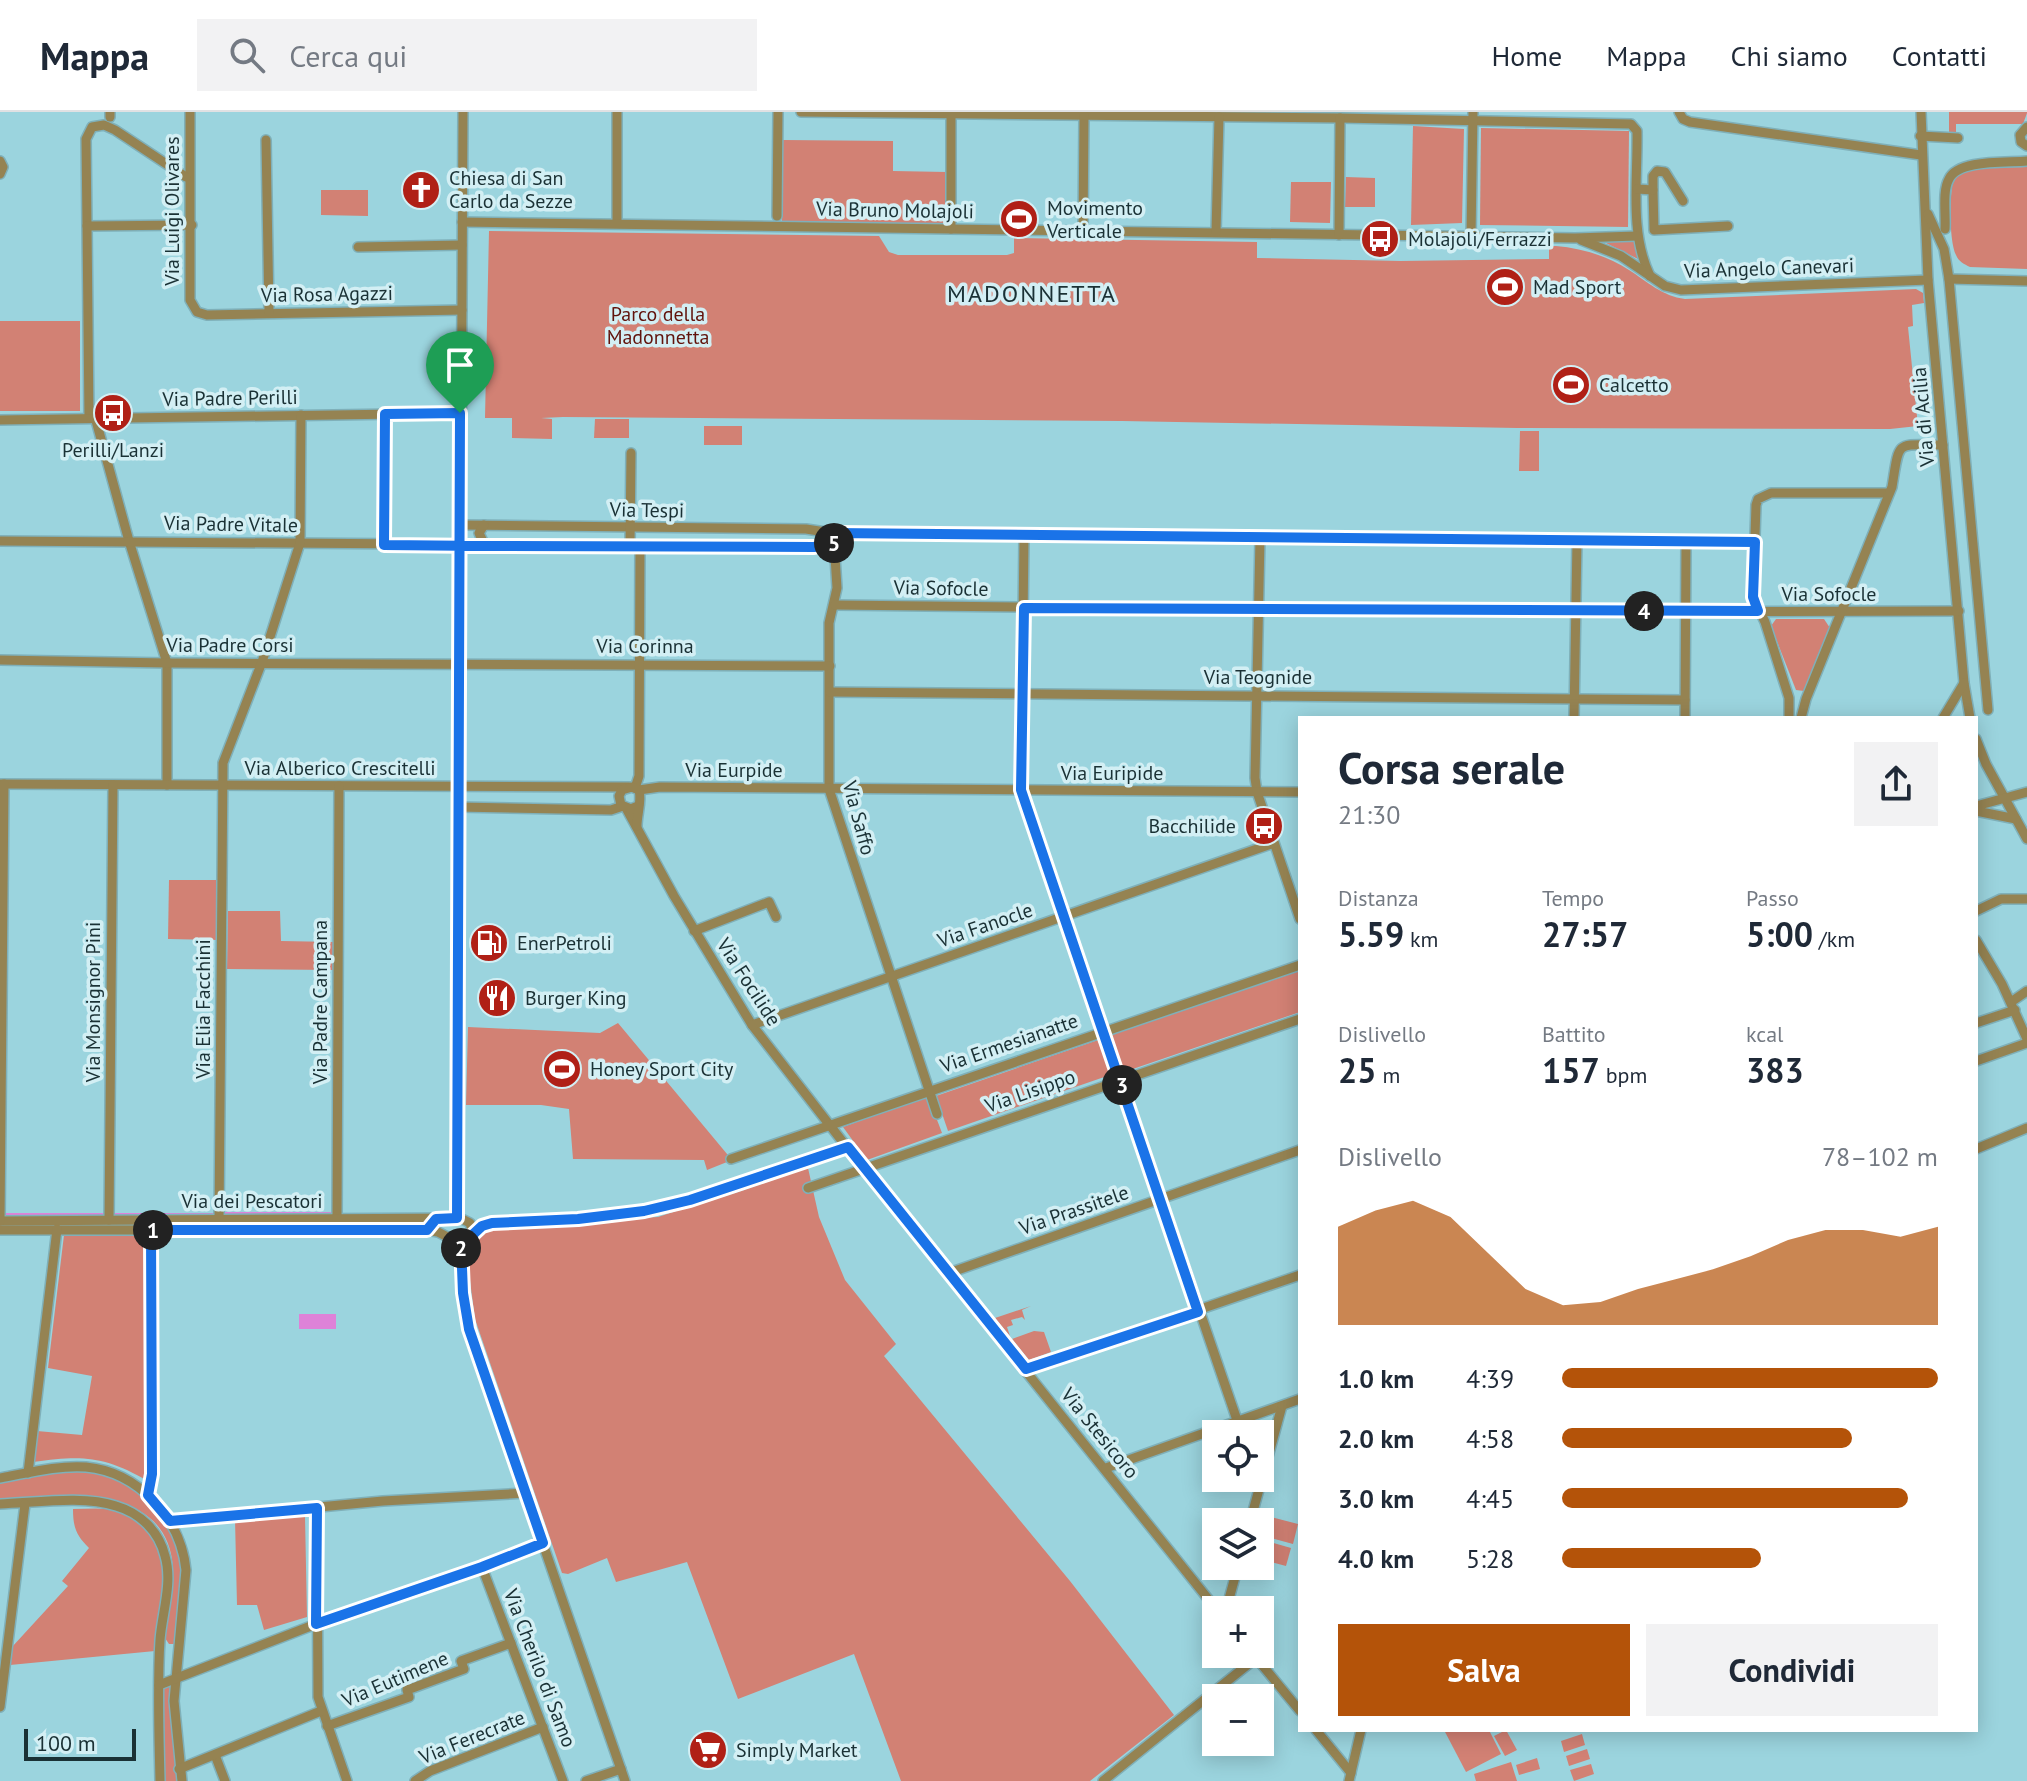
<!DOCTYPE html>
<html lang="it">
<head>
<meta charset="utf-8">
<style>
	:root { --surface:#fff; --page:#f2f2f3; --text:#1f2937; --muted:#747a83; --line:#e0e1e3; --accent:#b45309 }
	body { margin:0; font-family:"PT Sans",sans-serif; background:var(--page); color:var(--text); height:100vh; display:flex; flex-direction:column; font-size:30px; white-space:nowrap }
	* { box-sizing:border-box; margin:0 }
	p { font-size:26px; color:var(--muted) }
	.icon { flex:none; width:44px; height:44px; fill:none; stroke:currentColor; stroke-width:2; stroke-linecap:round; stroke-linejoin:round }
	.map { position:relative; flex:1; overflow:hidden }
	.panel { position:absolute; left:1298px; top:604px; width:680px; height:1016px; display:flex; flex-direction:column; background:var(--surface); border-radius:0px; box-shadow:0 4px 20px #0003 }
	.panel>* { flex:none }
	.buttons { position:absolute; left:1202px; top:1308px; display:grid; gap:16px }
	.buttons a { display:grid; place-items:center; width:72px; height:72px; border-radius:0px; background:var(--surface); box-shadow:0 4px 20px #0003; font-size:40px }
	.scale { position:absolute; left:24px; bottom:20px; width:112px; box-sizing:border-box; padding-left:8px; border:4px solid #1a3135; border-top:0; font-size:22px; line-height:28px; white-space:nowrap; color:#1a3135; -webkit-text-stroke:6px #d3eff4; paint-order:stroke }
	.pin { position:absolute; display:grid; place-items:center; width:68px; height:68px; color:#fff; margin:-82px -34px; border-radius:50% 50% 50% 0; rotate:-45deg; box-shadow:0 0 8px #0007 }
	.pin .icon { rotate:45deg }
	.km { position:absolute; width:40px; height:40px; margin:-20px; border-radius:50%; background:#222; color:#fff; font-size:22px; line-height:40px; text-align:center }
	.round { display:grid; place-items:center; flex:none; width:84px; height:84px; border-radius:0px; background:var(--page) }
	.summary { display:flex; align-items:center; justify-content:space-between; height:136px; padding:0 40px }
	h1 { font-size:44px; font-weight:600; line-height:60px }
	.metrics { display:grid; grid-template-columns:repeat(3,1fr); gap:12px; height:136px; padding:8px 40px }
	.metrics div { display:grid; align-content:center }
	.metrics b { font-size:34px; font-weight:600 }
	.metrics small { font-size:22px; font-weight:400 }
	.metrics p { font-size:22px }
	.chart { height:224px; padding:16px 40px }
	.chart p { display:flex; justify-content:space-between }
	.chart svg { width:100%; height:144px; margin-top:8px; fill:var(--accent); opacity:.7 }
	.button { display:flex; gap:16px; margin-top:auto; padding:16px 40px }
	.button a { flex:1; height:92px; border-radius:0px; background:var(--accent); color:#fff; font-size:32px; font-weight:600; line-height:92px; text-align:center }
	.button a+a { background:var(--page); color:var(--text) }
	ul { padding:0 40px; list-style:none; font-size:26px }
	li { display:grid; grid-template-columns:128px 96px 1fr; align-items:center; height:60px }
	li i { height:20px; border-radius:10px; background:var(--accent) }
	header { display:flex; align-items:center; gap:48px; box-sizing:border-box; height:112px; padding:0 40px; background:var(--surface); border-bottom:2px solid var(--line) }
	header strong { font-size:38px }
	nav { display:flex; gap:44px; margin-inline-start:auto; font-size:28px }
	.search { width:560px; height:72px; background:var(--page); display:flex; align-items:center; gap:20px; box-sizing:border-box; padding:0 28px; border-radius:0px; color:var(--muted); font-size:30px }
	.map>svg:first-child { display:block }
</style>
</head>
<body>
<header>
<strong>Mappa</strong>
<div class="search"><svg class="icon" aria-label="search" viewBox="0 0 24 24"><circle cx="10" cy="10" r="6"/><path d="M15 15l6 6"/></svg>Cerca qui</div>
<nav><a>Home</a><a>Mappa</a><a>Chi siamo</a><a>Contatti</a></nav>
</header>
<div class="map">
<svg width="2027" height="1669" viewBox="0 0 2027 1669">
	<rect width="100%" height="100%" fill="#9bd4de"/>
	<g fill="#d28174">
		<path d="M1949,0H2027V1L2023,12H1956V20H1949Z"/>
		<path d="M1413,14L1464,17L1462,111L1411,113Z"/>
		<path d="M1481,16L1629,19L1628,115L1480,113Z"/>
		<path d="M783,28L893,29V59L947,60V112L782,109Z"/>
		<path d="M2027,55V157L1970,155C1964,152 1959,150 1956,143C1949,130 1949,79 1954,66L1968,56Z"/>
		<path d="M1346,65L1375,66V95H1345Z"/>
		<path d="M1291,70H1331L1330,111L1290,110Z"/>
		<path d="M321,78H368V104L321,103Z"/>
		<path d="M489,119L879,124L889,140L898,143H1007L1014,141V126L1257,130V146L1401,149L1549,147V134H1556C1581,136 1608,144 1629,158C1648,170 1662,184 1685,187L1916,177L1923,181L1924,191L1912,193L1913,214L1908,215L1918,314L1890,317L1517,316L1122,309L563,305L541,306L552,307V327L512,326V306H485Z"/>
		<path d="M1607,128H1635L1640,148L1606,131Z"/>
		<rect x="0" y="209" width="80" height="90"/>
		<path d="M595,307H629V326H594Z"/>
		<rect x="704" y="314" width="38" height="19"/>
		<path d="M1520,319H1539V359H1519Z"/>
		<path d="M1776,507H1824L1830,516L1804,579L1796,578L1771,514Z"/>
		<path d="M169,768H218L217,828L168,827Z"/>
		<path d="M228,799H280L281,829L334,830L333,858L227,857Z"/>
		<path d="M1300,856V900L1124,960L1110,921Z"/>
		<path d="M618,911L732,1048L707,1058L704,1048L573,1047L569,997L541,993H466L468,915L600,921Z"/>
		<path d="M1098,928L1110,963L948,1019L936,984Z"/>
		<path d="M928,984L942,1021L867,1048L843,1015Z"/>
		<path d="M808,1056L819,1105L845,1168L896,1232L884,1244L1070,1469L1174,1603L1090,1669H901L854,1542L738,1587L687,1450L616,1470L607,1446L568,1462L562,1461L475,1207L466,1138L480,1119L491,1115L658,1105Z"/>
		<path d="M149,1122L148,1369C104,1344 83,1343 33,1350L37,1319L82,1323L92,1264L48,1256L64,1123Z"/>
		<path d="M1031,1194L1022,1198L1025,1208L1022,1205L1011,1208L1013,1213L1007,1215L1010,1224L995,1206Z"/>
		<path d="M1034,1219L1044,1220L1051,1240L1029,1248L1012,1227Z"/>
		<path d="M63,1358L102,1360L128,1371L152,1388L172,1415L184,1454L174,1532H169L165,1526C167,1504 174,1479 173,1457C168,1368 62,1386 0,1387V1368Z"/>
		<path d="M73,1397C90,1397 107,1395 123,1400C181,1421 162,1494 155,1539L10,1553L12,1535L68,1474L62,1469L89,1436C76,1423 73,1415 73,1397Z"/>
		<path d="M1260,1402L1298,1412L1293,1432L1260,1423V1410H1258Z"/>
		<path d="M305,1404L307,1505L264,1518L257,1493H237L235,1407Z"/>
		<path d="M1260,1427L1291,1436L1286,1454L1260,1447Z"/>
		<path d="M172,1572L173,1630L178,1669H164V1575Z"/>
		<path d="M1444,1618H1489L1501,1642L1466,1660Z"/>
		<path d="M1506,1618L1517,1638L1505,1644L1494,1624Z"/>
		<path d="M1582,1622L1585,1633L1564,1640L1561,1629Z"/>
		<path d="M1587,1637L1590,1647L1569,1654L1566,1644Z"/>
		<path d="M1537,1646L1540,1657L1519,1663L1516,1653Z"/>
		<path d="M1511,1650L1517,1669H1476L1474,1662Z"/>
		<path d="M1591,1652L1594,1662L1574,1669L1570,1658Z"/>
	</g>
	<rect fill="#de82d8" x="299" y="1202" width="37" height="15"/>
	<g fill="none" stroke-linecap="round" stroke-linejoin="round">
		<g stroke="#de82d8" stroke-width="2">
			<path d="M223,1101H332"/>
			<path d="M3,1102H104"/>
			<path d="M115,1102H216"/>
		</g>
		<g stroke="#7fb0b9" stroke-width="12">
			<g id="minor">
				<path d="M110,0V5"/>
				<path d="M190,0V188L197,200L207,203L462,198"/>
				<path d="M617,0V110"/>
				<path d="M801,0L1340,6L1631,12L1637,19C1638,67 1629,120 1650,164"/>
				<path d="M1679,0L1683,7L1690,10L1921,43"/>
				<path d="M1921,0L1928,168L1964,571L1970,606"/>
				<path d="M2027,15L2020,23L2021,30L2027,34"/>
				<path d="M1920,24L1958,26"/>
				<path d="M266,28L269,200"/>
				<path d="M0,49L3,55L0,62"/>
				<path d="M1637,77L1653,78L1654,118L1728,114"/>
				<path d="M1653,78V64L1657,59L1665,60L1683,89"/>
				<path d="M1928,102L1944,137L1949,167L1988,598"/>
				<path d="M777,104L778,0"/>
				<path d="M462,110L1575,126L1637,124"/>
				<path d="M87,114L86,27L92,15L104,13L115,18L186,65"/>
				<path d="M951,117V0"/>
				<path d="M1945,117C1946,103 1942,79 1949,67C1958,47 2007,51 2027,49"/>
				<path d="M1083,120L1084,4"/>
				<path d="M1216,120L1219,5"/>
				<path d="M1339,123L1340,6"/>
				<path d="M1471,124L1473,0"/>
				<path d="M1581,128L1621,144L1665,174L1681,178L1928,168"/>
				<path d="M358,135L462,133"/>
				<path d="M1949,167L2027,169"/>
				<path d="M95,305L129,429L167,551V673"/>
				<path d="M89,306L87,114L192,113"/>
				<path d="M0,308L460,301"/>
				<path d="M461,413L806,417L832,421L1755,430"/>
				<path d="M484,413L479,421L485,434"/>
				<path d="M1024,425L1021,678L1237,1308"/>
				<path d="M1260,426L1255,666L1257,680L1300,807"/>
				<path d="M0,429L814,435L834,431"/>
				<path d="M834,429L837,476L829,511V677L937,1002"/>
				<path d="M384,433L385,302"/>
				<path d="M630,433L631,341"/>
				<path d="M835,493L1482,500L1959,499"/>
				<path d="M0,548L167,551L830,554"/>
				<path d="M830,580L1685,588"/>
				<path d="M1574,606L1577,428"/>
				<path d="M1685,606L1686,429"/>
				<path d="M1789,606V586L1765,510L1753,485L1756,393L1758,387L1771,381H1889"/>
				<path d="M1801,606L1806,587L1892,375C1900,326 1895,333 1943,333"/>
				<path d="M1943,606L1964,571"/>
				<path d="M1976,627L1986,652L2027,727"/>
				<path d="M0,672L629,675"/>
				<path d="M635,676L639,664L640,433"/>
				<path d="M639,678L660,675L1300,680"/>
				<path d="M1976,694L2027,680"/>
				<path d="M458,695L611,698L623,694"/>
				<path d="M626,696L674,784L752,913L863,1056L1217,1498"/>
				<path d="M1976,699L2016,707"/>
				<path d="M637,714C637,702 642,689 639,678L632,675L622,678L619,684L621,693L631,697L638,694"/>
				<path d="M1976,799L2001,787H2027"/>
				<path d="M694,819L769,790L776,805"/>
				<path d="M1976,828L2002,872L2027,927"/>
				<path d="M2011,890L2027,879"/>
				<path d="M1976,911L2015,898"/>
				<path d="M752,913L1274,731"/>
				<path d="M1976,949L2027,931"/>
				<path d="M1976,1037L2027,1016"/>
				<path d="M731,1047L1300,853"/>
				<path d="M808,1076L1300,907"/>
				<path d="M337,1106L339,674"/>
				<path d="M457,1106L463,0"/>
				<path d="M109,1108L113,673"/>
				<path d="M219,1108L223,651L262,550L300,431L301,303"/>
				<path d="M0,1109L460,1106L470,1111L472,1118L470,1126L461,1131"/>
				<path d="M0,1109L4,672"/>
				<path d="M0,1118H427L438,1120L457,1130"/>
				<path d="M470,1125L482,1114L492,1111C544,1110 596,1108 647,1098C716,1085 781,1058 848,1035"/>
				<path d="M461,1131L463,1181L470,1221L625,1669"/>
				<path d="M949,1161L1300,1038"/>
				<path d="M1026,1257L1300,1163"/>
				<path d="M1106,1356L1300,1287"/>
				<path d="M28,1361L57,1117"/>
				<path d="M0,1366C28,1361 57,1353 86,1355C139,1360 181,1407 186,1458L174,1589L182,1669"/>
				<path d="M148,1383L152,1362L151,1118"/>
				<path d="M0,1392C34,1391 83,1383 116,1394C140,1401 159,1419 165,1444C173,1471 162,1501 160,1528C157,1575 159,1622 160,1669"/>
				<path d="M317,1396L318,1585L347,1669"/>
				<path d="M170,1409L383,1389L526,1381"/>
				<path d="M1250,1410L1282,1294"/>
				<path d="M482,1455L563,1669"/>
				<path d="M1226,1498L1238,1454"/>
				<path d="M1253,1542L1300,1599"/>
				<path d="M159,1573L316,1512L482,1455L543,1431"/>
				<path d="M0,1595L25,1392"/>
				<path d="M327,1614L409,1585L407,1578L464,1557L461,1549L511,1531"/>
				<path d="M1316,1618L1351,1661"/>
				<path d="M215,1643L225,1669"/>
				<path d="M179,1657L321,1599"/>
				<path d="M415,1669L430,1659L543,1615"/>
				<path d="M586,1669L621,1657"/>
				<path d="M1103,1669L1256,1546"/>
				<path d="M1349,1669L1361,1618"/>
			</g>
		</g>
		<use href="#minor" stroke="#958352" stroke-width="9"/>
	</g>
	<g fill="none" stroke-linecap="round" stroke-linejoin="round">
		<g stroke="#fff" stroke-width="16">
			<path id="route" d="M460,301L457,1106L436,1107L427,1118H151L152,1362L148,1383L170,1409L317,1396L316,1512L482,1455L543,1431L469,1217L463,1181L461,1131L467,1128L482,1114L492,1111L578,1107L644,1099L690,1088L848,1035L1026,1257L1198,1200L1021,678L1024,496L1758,499L1753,485L1755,430L832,421L834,431L814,435L485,434L384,433L385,302L460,301"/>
		</g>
		<use href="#route" stroke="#1a73e8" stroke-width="10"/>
	</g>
	<defs>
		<g id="church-disc" transform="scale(2)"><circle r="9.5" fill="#b02016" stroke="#d3eff4"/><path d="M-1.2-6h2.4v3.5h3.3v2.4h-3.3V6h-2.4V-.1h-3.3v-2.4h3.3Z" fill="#fff"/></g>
		<g id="stadium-disc" transform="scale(2)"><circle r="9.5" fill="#b02016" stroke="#d3eff4"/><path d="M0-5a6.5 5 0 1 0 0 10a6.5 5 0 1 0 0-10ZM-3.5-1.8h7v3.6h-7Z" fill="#fff"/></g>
		<g id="bus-disc" transform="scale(2)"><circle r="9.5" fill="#b02016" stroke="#d3eff4"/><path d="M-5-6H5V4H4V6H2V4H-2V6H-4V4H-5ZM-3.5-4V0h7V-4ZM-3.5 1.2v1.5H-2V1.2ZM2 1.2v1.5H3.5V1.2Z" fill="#fff"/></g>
		<g id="fuel-disc" transform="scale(2)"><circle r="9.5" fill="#b02016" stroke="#d3eff4"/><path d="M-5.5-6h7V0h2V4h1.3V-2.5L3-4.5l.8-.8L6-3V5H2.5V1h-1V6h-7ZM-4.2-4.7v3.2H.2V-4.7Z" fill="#fff"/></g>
		<g id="restaurant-disc" transform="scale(2)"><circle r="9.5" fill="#b02016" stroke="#d3eff4"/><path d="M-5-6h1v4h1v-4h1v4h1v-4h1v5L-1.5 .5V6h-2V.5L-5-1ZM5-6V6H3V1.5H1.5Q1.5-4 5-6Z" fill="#fff"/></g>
		<g id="supermarket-disc" transform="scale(2)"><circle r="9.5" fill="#b02016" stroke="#d3eff4"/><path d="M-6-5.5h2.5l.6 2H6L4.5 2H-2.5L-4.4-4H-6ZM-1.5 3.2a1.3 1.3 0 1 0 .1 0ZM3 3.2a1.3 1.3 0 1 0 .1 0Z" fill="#fff"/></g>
	</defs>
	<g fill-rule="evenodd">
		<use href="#church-disc" x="421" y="78"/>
		<use href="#stadium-disc" x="1019" y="107"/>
		<use href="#bus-disc" x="1380" y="127"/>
		<use href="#stadium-disc" x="1505" y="175"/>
		<use href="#stadium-disc" x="1571" y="273"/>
		<use href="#bus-disc" x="113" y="301"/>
		<use href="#bus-disc" x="1264" y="714"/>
		<use href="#fuel-disc" x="489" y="831"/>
		<use href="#restaurant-disc" x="497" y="886"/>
		<use href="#stadium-disc" x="562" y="957"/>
		<use href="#supermarket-disc" x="708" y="1638"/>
	</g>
	<g text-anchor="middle" stroke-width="7" stroke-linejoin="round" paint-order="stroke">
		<g font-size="20" fill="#1a3135" stroke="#d3eff4" text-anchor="start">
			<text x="449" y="73">Chiesa di San<tspan x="449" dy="23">Carlo da Sezze</tspan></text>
			<text x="1047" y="103">Movimento<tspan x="1047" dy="23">Verticale</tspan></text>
			<text x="1408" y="134">Molajoli/Ferrazzi</text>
			<text x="1533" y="182">Mad Sport</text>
			<text x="1599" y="280">Calcetto</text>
			<text x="113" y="345" text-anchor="middle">Perilli/Lanzi</text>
			<text x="1236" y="721" text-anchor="end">Bacchilide</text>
			<text x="517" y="838">EnerPetroli</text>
			<text x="525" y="893">Burger King</text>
			<text x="590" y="964">Honey Sport City</text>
			<text x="736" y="1645">Simply Market</text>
		</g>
		<g font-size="20" fill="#1a3135" stroke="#d3eff4">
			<text transform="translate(895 98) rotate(1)" y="7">Via Bruno Molajoli</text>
			<text transform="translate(172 99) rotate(-90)" y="7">Via Luigi Olivares</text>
			<text transform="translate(1769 156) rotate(-2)" y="7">Via Angelo Canevari</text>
			<text transform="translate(327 182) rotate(-1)" y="7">Via Rosa Agazzi</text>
			<text transform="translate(230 286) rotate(-1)" y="7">Via Padre Perilli</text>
			<text transform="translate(1923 305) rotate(-95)" y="7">Via di Acilia</text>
			<text transform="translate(647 398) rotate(1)" y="7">Via Tespi</text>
			<text transform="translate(231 412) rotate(1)" y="7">Via Padre Vitale</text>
			<text transform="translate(941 476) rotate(1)" y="7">Via Sofocle</text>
			<text x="1829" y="489">Via Sofocle</text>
			<text x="230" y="540">Via Padre Corsi</text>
			<text x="645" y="541">Via Corinna</text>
			<text x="1258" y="572">Via Teognide</text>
			<text x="340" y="663">Via Alberico Crescitelli</text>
			<text x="734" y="665">Via Eurpide</text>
			<text x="1112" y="668">Via Euripide</text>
			<text transform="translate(859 706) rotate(75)" y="7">Via Saffo</text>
			<text transform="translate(985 813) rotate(-19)" y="7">Via Fanocle</text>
			<text transform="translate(749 870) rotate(57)" y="7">Via Focilide</text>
			<text transform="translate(93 890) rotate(-90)" y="7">Via Monsignor Pini</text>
			<text transform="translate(320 890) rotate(-90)" y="7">Via Padre Campana</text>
			<text transform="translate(203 897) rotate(-90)" y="7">Via Elia Facchini</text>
			<text transform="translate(1009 931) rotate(-19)" y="7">Via Ermesianatte</text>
			<text transform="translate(1030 979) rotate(-19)" y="7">Via Lisippo</text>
			<text x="252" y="1096">Via dei Pescatori</text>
			<text transform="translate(1074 1098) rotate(-19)" y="7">Via Prassitele</text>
			<text transform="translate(1100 1321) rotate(51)" y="7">Via Stesicoro</text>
			<text transform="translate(540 1556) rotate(69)" y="7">Via Cherilo di Samo</text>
			<text transform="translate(395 1567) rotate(-23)" y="7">Via Eutimene</text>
			<text transform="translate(472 1625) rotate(-22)" y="7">Via Ferecrate</text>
		</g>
		<g font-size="20" fill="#61130c" stroke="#d3eff4">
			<text x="658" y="209">Parco della<tspan x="658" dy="23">Madonnetta</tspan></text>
		</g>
		<g font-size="24" letter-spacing="2" fill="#1a3135" stroke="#d3eff4">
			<text x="1032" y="190">MADONNETTA</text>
		</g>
	</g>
</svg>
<div class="buttons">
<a><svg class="icon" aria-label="locate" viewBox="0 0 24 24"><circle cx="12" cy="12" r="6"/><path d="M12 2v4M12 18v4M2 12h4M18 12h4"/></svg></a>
<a><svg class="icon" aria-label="layers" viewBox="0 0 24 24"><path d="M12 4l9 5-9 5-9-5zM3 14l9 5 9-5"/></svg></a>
<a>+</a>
<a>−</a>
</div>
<div class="scale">100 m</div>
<div class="pin" style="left:460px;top:301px;background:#1e9e55"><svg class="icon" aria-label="arrive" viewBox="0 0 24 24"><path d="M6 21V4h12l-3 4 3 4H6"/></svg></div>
<b class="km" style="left:153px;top:1118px">1</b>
<b class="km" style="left:461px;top:1136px">2</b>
<b class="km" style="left:1122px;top:973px">3</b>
<b class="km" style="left:1644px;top:499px">4</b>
<b class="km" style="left:834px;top:431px">5</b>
<section class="panel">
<div class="summary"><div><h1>Corsa serale</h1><p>21:30</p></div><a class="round"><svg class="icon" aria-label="share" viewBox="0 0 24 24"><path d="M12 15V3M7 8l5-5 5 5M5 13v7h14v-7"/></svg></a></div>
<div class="metrics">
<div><p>Distanza</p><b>5.59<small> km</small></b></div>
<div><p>Tempo</p><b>27:57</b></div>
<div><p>Passo</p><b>5:00<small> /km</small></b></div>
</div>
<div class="metrics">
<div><p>Dislivello</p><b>25<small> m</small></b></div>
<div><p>Battito</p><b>157<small> bpm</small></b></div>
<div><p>kcal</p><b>383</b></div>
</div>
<div class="chart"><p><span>Dislivello</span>78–102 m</p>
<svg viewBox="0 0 160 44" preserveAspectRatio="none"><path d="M0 44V14L10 9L20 6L30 11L40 22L50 33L60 38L70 37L80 33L90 30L100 27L110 23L120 18L130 15L140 15L150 17L160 14V44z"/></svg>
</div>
<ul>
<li><b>1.0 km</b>4:39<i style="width:100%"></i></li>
<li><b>2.0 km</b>4:58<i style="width:77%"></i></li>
<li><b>3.0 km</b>4:45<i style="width:92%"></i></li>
<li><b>4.0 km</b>5:28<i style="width:53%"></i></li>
</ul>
<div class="button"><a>Salva</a><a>Condividi</a></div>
</section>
</div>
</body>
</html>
